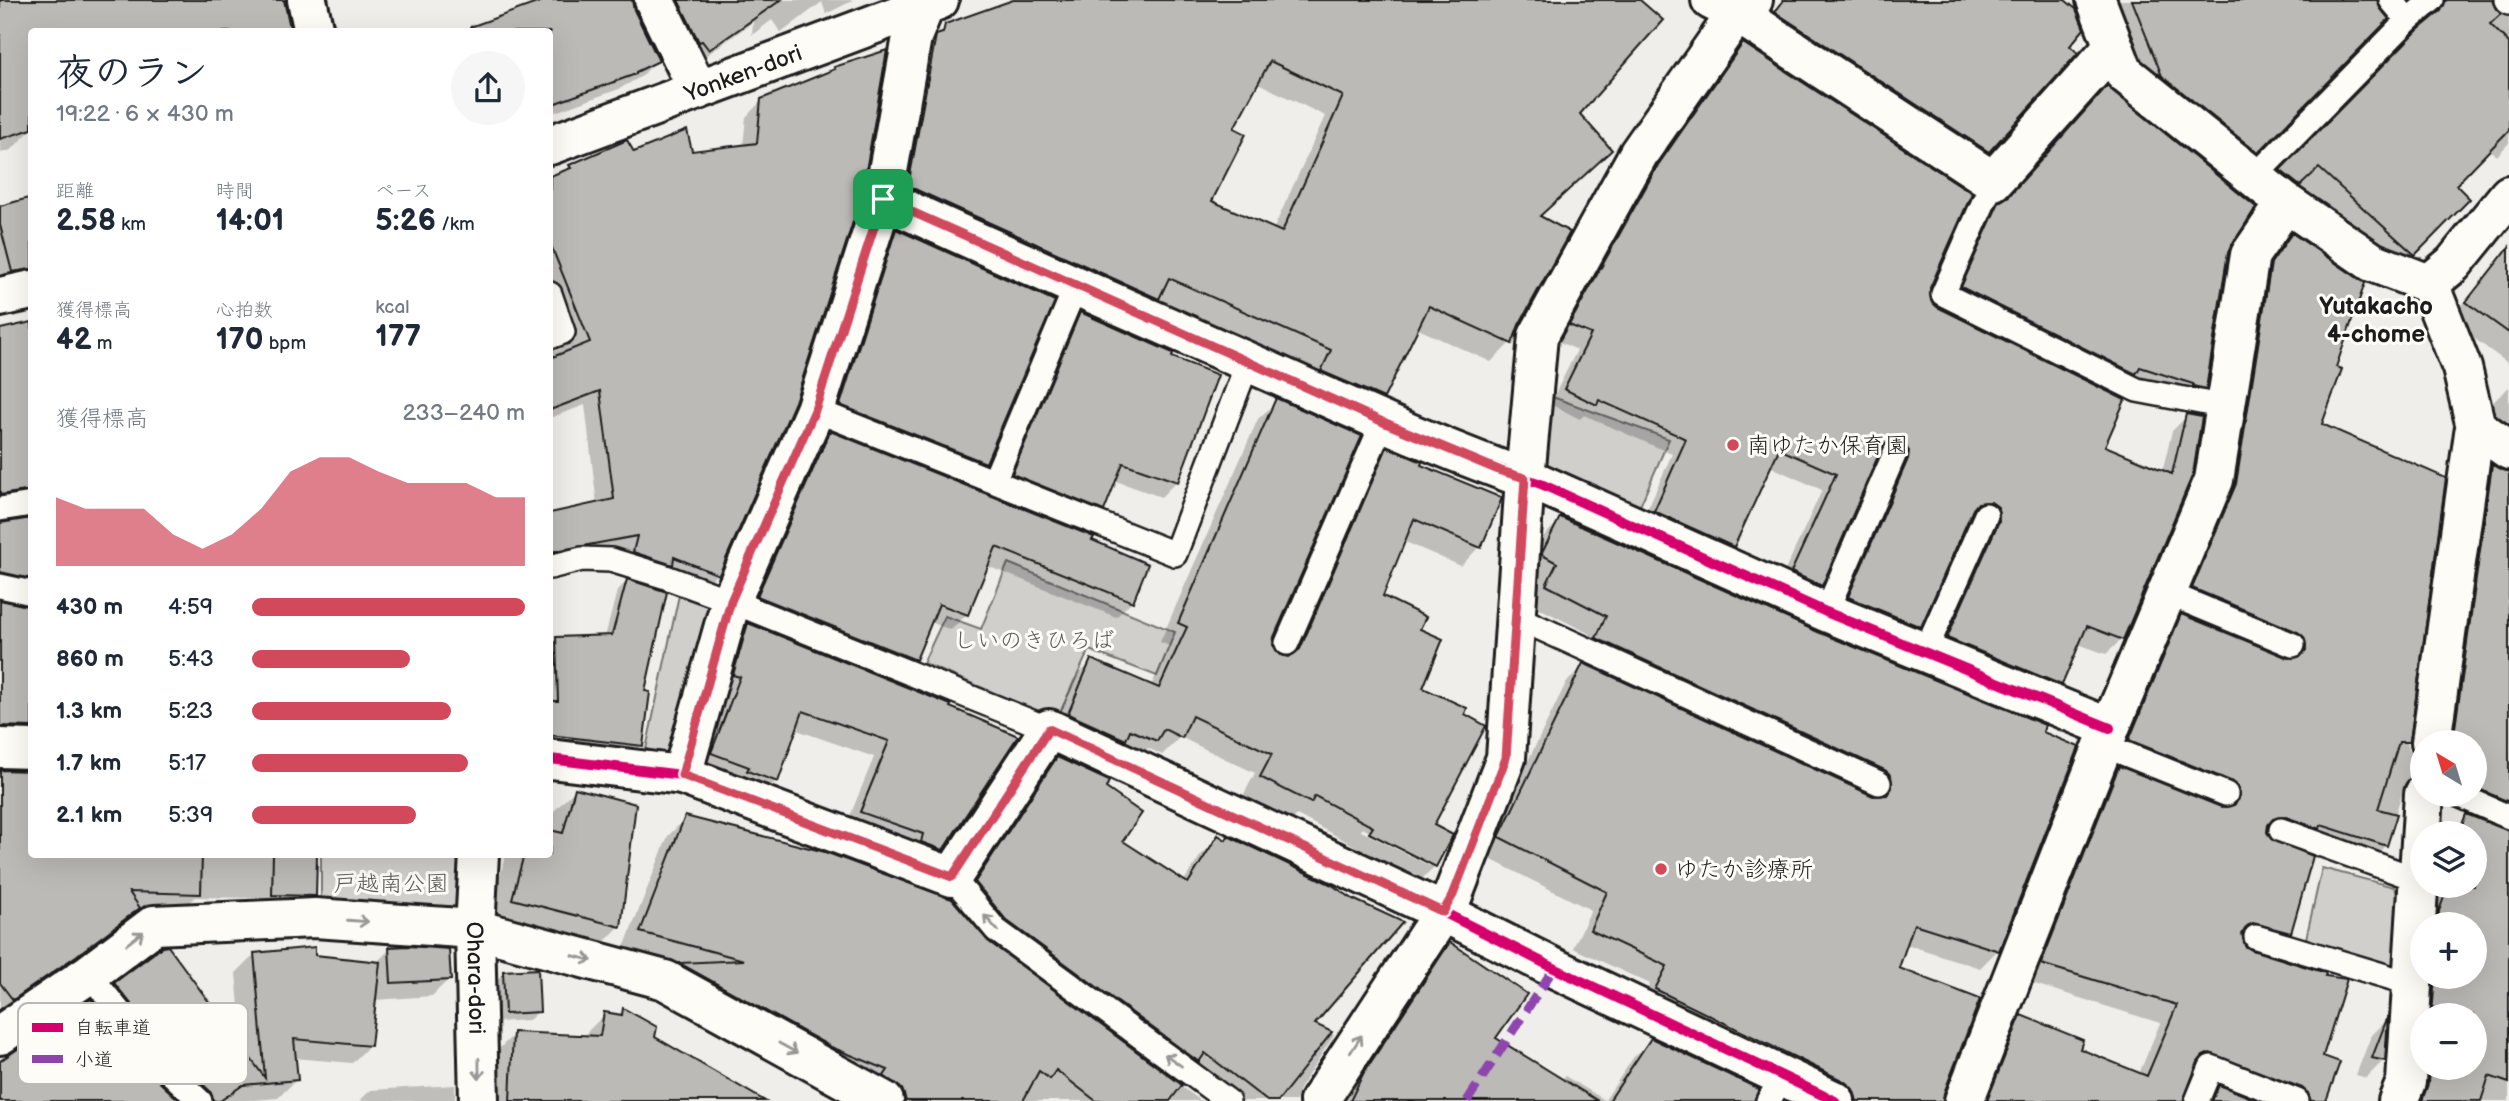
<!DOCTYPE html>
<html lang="ja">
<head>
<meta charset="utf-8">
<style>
	:root { --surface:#fff; --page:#f6f6f7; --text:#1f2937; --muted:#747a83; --accent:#d1495b }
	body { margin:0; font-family:"Balsamiq Sans","Klee One",sans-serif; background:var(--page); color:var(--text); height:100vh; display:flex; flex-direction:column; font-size:26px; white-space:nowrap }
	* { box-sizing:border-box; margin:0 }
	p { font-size:23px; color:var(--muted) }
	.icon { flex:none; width:38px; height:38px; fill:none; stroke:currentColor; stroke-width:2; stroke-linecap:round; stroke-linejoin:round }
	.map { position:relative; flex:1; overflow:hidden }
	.panel { position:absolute; left:28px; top:28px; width:525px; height:830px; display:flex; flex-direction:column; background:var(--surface); border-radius:7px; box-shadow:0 7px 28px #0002 }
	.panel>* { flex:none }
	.needle { width:46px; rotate:322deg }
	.fabs { position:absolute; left:2410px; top:730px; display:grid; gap:14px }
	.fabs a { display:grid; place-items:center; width:77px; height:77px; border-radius:50%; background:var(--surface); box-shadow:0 7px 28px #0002; font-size:35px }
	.pin { position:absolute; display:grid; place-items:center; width:60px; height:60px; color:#fff; margin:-30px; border-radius:14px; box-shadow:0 4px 10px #0006 }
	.round { display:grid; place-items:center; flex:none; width:74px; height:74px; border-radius:37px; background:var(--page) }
	.headline { display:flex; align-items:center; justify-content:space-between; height:119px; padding:0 28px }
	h1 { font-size:38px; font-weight:600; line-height:52px }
	.metrics { display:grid; grid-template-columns:repeat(3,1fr); gap:10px; height:119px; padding:7px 28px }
	.metrics div { display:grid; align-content:center }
	.metrics b { font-size:30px; font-weight:600 }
	.metrics small { font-size:19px; font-weight:400 }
	.metrics p { font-size:19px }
	.chart { height:196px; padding:14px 28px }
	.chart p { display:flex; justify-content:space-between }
	.chart svg { width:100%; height:126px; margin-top:7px; fill:var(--accent); opacity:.7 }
	ul { padding:0 28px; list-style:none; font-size:23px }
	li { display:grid; grid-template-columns:112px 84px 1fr; align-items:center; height:52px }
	li i { height:18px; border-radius:9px; background:var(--accent) }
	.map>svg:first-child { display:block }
</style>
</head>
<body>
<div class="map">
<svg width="2509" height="1101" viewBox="0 0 2509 1101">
	<rect width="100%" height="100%" fill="#f0eeea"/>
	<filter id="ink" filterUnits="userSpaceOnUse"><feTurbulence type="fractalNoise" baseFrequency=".0143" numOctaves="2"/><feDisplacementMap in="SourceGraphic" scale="14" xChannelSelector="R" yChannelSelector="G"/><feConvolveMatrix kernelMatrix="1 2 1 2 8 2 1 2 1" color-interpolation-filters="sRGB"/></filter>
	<g filter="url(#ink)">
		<g fill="#d0cfcc" stroke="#767674" stroke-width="2">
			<path d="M1550,396L1669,439L1640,506L1543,466Z"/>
			<path d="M1008,563L1175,632L1157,676L1089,650L1057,719L923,663L945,616L981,629Z"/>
			<path d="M679,595L716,606L673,756L646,749Z"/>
			<path d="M321,854H462L459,912H321Z"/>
			<path d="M2322,868L2394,887L2406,909L2402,962L2383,966L2305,943Z"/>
		</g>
		<g fill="#0003" fill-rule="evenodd">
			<path d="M0,0H283L32,32V129L11,150L0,153Z"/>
			<path d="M528,0H631L633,10L657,60L642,76L619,89L550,114V32Z"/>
			<path d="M653,0H854L826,14L822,2L781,33L772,20L752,35L753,22L693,65Z"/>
			<path d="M1034,0H1637L1578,114L1539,217L1517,325L1510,343L1491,362L1416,328L1383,397L1364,417L1304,390L1314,369L1156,300L1139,317L889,205L926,45L946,26ZM1256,82L1325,116L1273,230L1209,202L1231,129Z"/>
			<path d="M1783,0H2062L2067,46L1988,151L1970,169L1759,30Z"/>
			<path d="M2102,0H2509V143L2497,156L2489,148L2453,185L2468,199L2393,275L2261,192L2422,29L2425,21L2421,12L2406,7L2387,19L2236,173L2141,97Z"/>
			<path d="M885,53L717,574L701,590L619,568L623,550L550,564V516L597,505L585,405L550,418V352L561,349V345L550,310V178L564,173L570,166L633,154L691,153L743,146L746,117L762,100L831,72L835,69Z"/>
			<path d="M1723,75L1928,288L1929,302L2103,447L2162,472L2172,431L2187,416L2200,418L2122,639L2106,654L2078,644L2061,684L2045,699L1933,653L1975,517H1968L1919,626L1904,641L1834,613L1886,455L1877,454L1820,585L1805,601L1777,588L1822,490L1769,466L1733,546L1718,561L1640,526L1672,454L1584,415L1580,419L1550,404L1577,350L1555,340L1643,182L1708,90Z"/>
			<path d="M32,199V273L0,281V208Z"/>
			<path d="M2000,203L2227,251L2205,388L2190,403L1948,302L1985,219Z"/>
			<path d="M897,231L985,462L971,476L827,419L883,245Z"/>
			<path d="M2292,236L2333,368L2320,425L2409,750L2416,760L2422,763V789L2405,783L2386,845L2368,863L2301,846L2266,834L2290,932L2272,950L2242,942L2244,947L2251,952L2345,980L2321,1057L2324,1101H2272L2197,1071L2192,1072L2182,1101H1978L2003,1035L2021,1017L2078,1049L2139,1074L2160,1023L2025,981L2101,786L2119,768L2221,809L2220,804L2213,799L2112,758L2164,634L2182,616L2288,660L2287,655L2280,650L2176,606L2253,283L2274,254Z"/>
			<path d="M2509,245V364L2450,321Z"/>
			<path d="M1081,314L1177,481L1161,497L1116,481L1103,510L1087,526L997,490L1065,330Z"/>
			<path d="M32,324V618L23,600L0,595V523L27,520L26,514L0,511V331Z"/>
			<path d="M2509,387V435L2497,445L2487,408Z"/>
			<path d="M1277,401L1271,646L1280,657L1286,658L1369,468L1388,449L1419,466L1499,499L1479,547L1461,566L1403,541L1380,597L1418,630L1435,866L1416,885L1352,852L1355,846L1297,815L1291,821L1243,796L1255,773L1180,737L1162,755L1148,748L1137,759L1051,733L1073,680L1092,661L1151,686L1169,646L1160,642L1258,419ZM1362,828L1430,862V866L1361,831Z"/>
			<path d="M830,433L1090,541L1132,601L1116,617L987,566L967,614L951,630L930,622L915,659L899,675L742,612L814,449Z"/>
			<path d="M2491,475L2509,488V1101H2411L2422,976H2474V924H2424L2443,886H2474V833H2449L2467,816L2503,830L2497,822L2460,803L2437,794H2474V742H2438L2473,493ZM2422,1015H2474V1068H2422Z"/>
			<path d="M1561,519L1817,634L1998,950L1980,968L1905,944L1897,969L1941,1101H1829L1638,1008L1650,984L1573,948L1591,910L1482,855L1566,683L1584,665L1874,798L1873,794L1867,788L1579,656L1590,634L1529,603L1541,582L1524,573L1543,537Z"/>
			<path d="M627,581L643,693L642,745L632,755L550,746V646L557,638L605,637L617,591Z"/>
			<path d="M748,625L948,708L942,849L926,866L845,828L874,757L794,729L776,781L760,798L696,769L732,641Z"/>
			<path d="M0,642L32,643V755L0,744Z"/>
			<path d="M1057,759L1103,788L1120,841L1183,882L1201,855L1219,838L1312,1025L1334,1035L1299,1089L1296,1101H1210L958,901L1039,777Z"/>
			<path d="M0,772L32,854H316L315,895L297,913L255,912V898L195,897L181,911L136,910L120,926L56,974L0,1012Z"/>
			<path d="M575,790L634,805L619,927L594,952L487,924L506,854H550V815Z"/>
			<path d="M686,818L986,943L1201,1101H876L663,981L679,965L623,950L668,836Z"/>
			<path d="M1450,944L1493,1039L1561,1080L1565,1076L1605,1100L1633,1058L1651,1040L1752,1101H1341L1432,962Z"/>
			<path d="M390,949L449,979L432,996L375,1000L370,1045L352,1063L294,1058L296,1080L278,1098L242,1101H184L97,1002L115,984L243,1052L236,973L254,955L313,957L376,963Z"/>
			<path d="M504,972L538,1012L529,1020L497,1022L496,981Z"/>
			<path d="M623,1011L653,1038L762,1101H483L496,1052L514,1034L586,1037L587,1032L605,1014L617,1016Z"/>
			<path d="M2386,1021L2384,1060L2366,1078L2356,1075L2371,1036Z"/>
			<path d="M455,1085V1101H359L371,1090Z"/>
			<path d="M2219,1087L2254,1101H2205Z"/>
		</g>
		<g fill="#bbbab6" stroke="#1c1c1c" stroke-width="2" fill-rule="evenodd">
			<path d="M0,0H284L291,32H32V129L0,139Z"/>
			<path d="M545,0H632L634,10L659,61L636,72V74L550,105V32H470V27Z"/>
			<path d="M678,0H781L709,50L702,41L699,42Z"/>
			<path d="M1013,0H1640L1663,20L1580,114L1612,150L1540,216L1570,232L1519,325L1512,344L1429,306L1384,398L1321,371L1331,350L1169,278L1159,299L908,186L936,35L943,33L945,24ZM1270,61L1343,96L1282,232L1212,201L1246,134L1234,128Z"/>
			<path d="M1784,0H2065L2076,9L2084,29L2070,46L2078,53L1989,152L1775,12Z"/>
			<path d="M2132,0H2377L2380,8L2389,19L2258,153L2162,76Z"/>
			<path d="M2446,0H2492L2496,9L2501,14L2490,24L2509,43V130L2456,185L2470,199L2415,255L2319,168L2300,186L2280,170L2418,30L2441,11Z"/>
			<path d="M1743,43L1972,193L1930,288L1931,301L1937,307L2125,400L2105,446L2172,474L2186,414L2202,417L2193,474L2123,640L2087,626L2062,685L1947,638L1999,521L1998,507L1991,502L1978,503L1973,509L1921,627L1848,597L1908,459L1909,451L1901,441L1893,439L1882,447L1822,586L1791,572L1836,474L1779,449L1734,547L1654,511L1686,439L1599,400L1597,405L1564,389L1591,334L1569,325L1658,165Z"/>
			<path d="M887,50L862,194L795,402L719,575L674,557L673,565L633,552L637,536L550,552V513L614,499L600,391L550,410V358L590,342L550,243V176L571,168L569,165L627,140L634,152L687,130L692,151L757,143L761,99L835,69L834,67Z"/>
			<path d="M2107,86L2256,207L2228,252L2206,389L2193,386V384L2140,367L2136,374L1961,287L1999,202L2009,196Z"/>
			<path d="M32,197V269L12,272L0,225V206Z"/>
			<path d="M896,229L1055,301L986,463L840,405Z"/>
			<path d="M2292,233L2365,283L2336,367L2342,369L2322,424L2446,478L2410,742H2399L2378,809L2397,814L2387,846L2321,825L2320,829L2286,817L2273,819L2268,825L2267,832L2271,839L2313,856L2291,933L2253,923L2247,926L2242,934L2245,946L2252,950L2326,973L2325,976L2347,979L2323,1056L2340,1062L2326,1101H2311L2308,1093L2302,1088L2210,1053L2203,1056L2198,1062L2183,1101H1987L2021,1015L2083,1040L2080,1049L2147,1076L2177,1005L2041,964L2119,766L2221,807L2234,805L2239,799L2237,786L2231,781L2129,740L2181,614L2288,658L2301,656L2306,650L2304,637L2298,632L2192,588L2236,484L2271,263Z"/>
			<path d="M2509,247V333L2466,302Z"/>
			<path d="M1080,312L1173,353L1172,357L1218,375L1178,482L1123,463L1104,511L1012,474Z"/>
			<path d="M32,322V490L0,495V329Z"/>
			<path d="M1276,398L1362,436L1274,637L1273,645L1281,655L1289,657L1300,649L1387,447L1422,462L1421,465L1502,498L1481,548L1414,519L1383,596L1426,617L1420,629L1443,639L1423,688L1467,708L1465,714L1486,726L1434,825L1453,835L1436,867L1369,833L1373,827L1315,796L1311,803L1260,777L1272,754L1192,716L1182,738L1164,729L1157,741L1130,730L1126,740L1068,714L1091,659L1159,688L1187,627L1178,623Z"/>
			<path d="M830,431L1094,537L1092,540L1148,564L1133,602L996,547L968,615L939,604L916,660L757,596Z"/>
			<path d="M2492,465L2509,472V802L2474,787V742H2453Z"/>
			<path d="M1560,517L1818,632L2045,725L2043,732L2079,747L1999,951L1914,924L1899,968L1980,999L1944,1093L1943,1101H1857L1853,1089L1844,1081L1655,989L1667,966L1590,930L1607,892L1499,837L1583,663L1873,796L1887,795L1892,788L1891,775L1885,770L1596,638L1606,616L1546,585L1557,563L1542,555V553Z"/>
			<path d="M32,518V579L0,572V523Z"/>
			<path d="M627,579L667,592L645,691L650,692L643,746L550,735V701H558L556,637L612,635Z"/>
			<path d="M0,600L32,607V727L0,726Z"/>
			<path d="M748,623L951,705L950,707L1018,736L943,850L921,842L923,834L860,812L889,741L803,711L778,782L747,771L749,767L711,753L740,677L733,675Z"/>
			<path d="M1057,757L1109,781L1106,788L1142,813L1123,841L1188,883L1218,835L1226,840L1228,836L1332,885L1353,899L1403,922L1315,1024L1332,1032L1278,1101H1267L1205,1053L1199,1062L1006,920L975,882Z"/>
			<path d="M0,770L32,771V854H202L201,894L129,892L140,908L76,956L13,1000L0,983Z"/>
			<path d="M575,788L636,804L621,927L512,899L524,854H550V830L563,833Z"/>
			<path d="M2466,814L2509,831V1083L2489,1076L2481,1101H2422L2428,1084L2429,1068H2474V1015H2432L2435,976H2474V924H2438L2439,911L2448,886H2474V833H2459Z"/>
			<path d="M685,816L825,852L952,899L988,941L1182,1085L1170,1101H1096L1056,1070L1050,1079L1039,1071L1023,1101H906L902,1089L884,1076L888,1070L831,1047L679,963L744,960L640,932Z"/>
			<path d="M273,854H317L316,896L272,895Z"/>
			<path d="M1450,942L1527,994L1496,1038L1598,1101H1350L1363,1074Z"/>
			<path d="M168,946L265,1078L254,953L315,947V955L380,962L371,1046L294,1039L298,1080L243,1085L220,1101H214L210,1091L175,1058L114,983L162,947Z"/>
			<path d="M408,946L449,949L451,980L391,983L389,947Z"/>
			<path d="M538,969L540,1012L505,1014L503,971Z"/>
			<path d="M91,999L154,1077L180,1101H0V1061Z"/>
			<path d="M623,1008L657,1027L655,1037L765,1101H510L513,1032L600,1036L604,1012L622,1015Z"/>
			<path d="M2388,1016L2385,1061L2372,1058Z"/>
			<path d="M1651,1038L1759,1089L1754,1101H1609Z"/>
			<path d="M2219,1085L2259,1101H2212Z"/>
		</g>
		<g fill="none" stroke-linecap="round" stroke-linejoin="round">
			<g stroke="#1c1c1c" stroke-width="28">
				<g id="service">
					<path d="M2391,0L2408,20"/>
					<path d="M2506,0L2509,3"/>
					<path d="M2254,177L2408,20L2432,0"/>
					<path d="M1993,181L1943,294L2137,390L2226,407"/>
					<path d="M550,294L563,332L550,337"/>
					<path d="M815,410L1175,554L1248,362"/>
					<path d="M994,481L1076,286"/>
					<path d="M0,509L32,504"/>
					<path d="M550,567L582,559L611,560L663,576L731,601L1049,729"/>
					<path d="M0,586L32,593"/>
					<path d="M2167,593L2293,645"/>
					<path d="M1826,612L1895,453"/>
					<path d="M1516,617L1879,783"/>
					<path d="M1287,643L1383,422"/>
					<path d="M1924,654L1986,515"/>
					<path d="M2103,745L2226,794"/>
					<path d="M2456,794L2509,817"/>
					<path d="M2281,830L2419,880"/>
					<path d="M952,877L996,930L1228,1101"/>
					<path d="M2256,937L2412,984"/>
					<path d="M89,974L165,1068L200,1101"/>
					<path d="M1768,1101L1784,1076"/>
					<path d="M2197,1101L2211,1067L2297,1101"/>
				</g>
			</g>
			<g stroke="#1c1c1c" stroke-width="44">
				<g id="minor">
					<path d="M654,0L698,90"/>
					<path d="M1711,0L1737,13L1993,181L2113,47"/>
					<path d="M2096,0L2124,73L2286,203L2372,262L2429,284L2462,368L2476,427L2474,433L2431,742"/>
					<path d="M883,199C1007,256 1132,311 1257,366C1350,407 1444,451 1541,484L1826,612L2110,728"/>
					<path d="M2429,284L2453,264L2509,195"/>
					<path d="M0,297L32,290"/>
					<path d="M2476,427L2509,450"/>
					<path d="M0,748L32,749"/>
					<path d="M550,759L682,775L952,877L1049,729L1443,912L1554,968L1835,1101"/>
					<path d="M682,775L731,601L815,410L883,199L912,37L925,5"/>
					<path id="s1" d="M479,854L475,929L479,1101"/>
					<path d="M0,1035L89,974L154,925L315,918L475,929L665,980L884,1101"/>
					<path d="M1319,1101L1443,912L1453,895L1506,758L1525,478L1538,336L1639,153L1737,13L1753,0"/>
					<path d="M1964,1101L2110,728L2214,480L2250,255L2286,203"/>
					<path d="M2398,1101L2406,1082L2424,794"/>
				</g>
			</g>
			<g stroke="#1c1c1c" stroke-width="44">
				<g id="tertiary">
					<path d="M307,0L314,32"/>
					<path id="s2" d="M550,145L939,0"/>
				</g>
			</g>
			<use href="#service" stroke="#fdfcf7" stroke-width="23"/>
			<use href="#minor" stroke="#fdfcf7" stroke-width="38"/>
			<use href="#tertiary" stroke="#fdfcf7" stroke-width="38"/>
			<path stroke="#8e44ad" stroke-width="9" stroke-dasharray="18 9" stroke-linecap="butt" d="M1467,1101L1554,968"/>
			<g stroke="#fdfcf7" stroke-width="15">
				<g id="cycleway">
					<path d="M883,199C1007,256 1132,311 1257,366C1350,407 1444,451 1541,484L1826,612L2110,728"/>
					<path d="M550,759L682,775L952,877L1049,729L1443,912L1554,968L1835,1101"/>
				</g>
			</g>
			<use href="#cycleway" stroke="#d6006c" stroke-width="10"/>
		</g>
		<defs><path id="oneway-shaft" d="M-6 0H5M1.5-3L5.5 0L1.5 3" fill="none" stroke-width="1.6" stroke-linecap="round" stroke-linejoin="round" transform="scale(1.75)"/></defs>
		<g stroke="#989794">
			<use href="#oneway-shaft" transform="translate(358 921) rotate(4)"/>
			<use href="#oneway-shaft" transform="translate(991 923) rotate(-132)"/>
			<use href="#oneway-shaft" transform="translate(135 938) rotate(-37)"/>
			<use href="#oneway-shaft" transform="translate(582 958) rotate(15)"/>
			<use href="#oneway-shaft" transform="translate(1356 1044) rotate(-57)"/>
			<use href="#oneway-shaft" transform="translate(788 1048) rotate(29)"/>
			<use href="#oneway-shaft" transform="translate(1173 1060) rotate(-144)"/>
			<use href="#oneway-shaft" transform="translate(479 1069) rotate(89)"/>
		</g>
	</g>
	<g fill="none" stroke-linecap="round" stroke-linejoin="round" filter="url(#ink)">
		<g stroke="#fff" stroke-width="14">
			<path id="route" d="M883,199L1383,422L1501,471L1525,478L1506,758L1453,895L1443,912L1049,729L952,877L682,775L731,601L815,410Z"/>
		</g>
		<use href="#route" stroke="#d1495b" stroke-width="9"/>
	</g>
	<g fill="#d1495b" stroke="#fdfcf7" stroke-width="2.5">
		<circle cx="1733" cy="445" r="7"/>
		<circle cx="1661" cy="869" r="7"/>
	</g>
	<g text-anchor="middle" stroke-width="6" stroke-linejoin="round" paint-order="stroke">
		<g font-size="23" fill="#1c1c1c" stroke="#fdfcf7">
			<text dy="8" stroke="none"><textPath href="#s2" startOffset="206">Yonken-dori</textPath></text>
			<text dy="8" stroke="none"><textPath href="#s1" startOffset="124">Ohara-dori</textPath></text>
		</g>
		<g font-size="23" fill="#1c1c1c" stroke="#fdfcf7" text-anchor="start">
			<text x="1747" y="453">南ゆたか保育園</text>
			<text x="1675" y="877">ゆたか診療所</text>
		</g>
		<g font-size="23" fill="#5b5b5a" stroke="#fdfcf7">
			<text x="1034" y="648">しいのきひろば</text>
			<text x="391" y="891">戸越南公園</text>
		</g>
		<g font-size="24" font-weight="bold" fill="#1c1c1c" stroke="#fdfcf7">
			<text x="2376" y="314">Yutakacho<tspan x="2376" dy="28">4-chome</tspan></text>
		</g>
	</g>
	<rect x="18" y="1003" width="230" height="81" rx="10" fill="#fdfcf7" stroke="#bab9b5" stroke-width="2"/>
	<rect x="32" y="1023" width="31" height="9" fill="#d6006c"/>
	<rect x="32" y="1055" width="31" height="8" fill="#8e44ad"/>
	<g font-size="19" fill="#1c1c1c">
		<text x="75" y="1034">自転車道</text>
		<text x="75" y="1066">小道</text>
	</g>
</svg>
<div class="fabs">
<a><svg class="needle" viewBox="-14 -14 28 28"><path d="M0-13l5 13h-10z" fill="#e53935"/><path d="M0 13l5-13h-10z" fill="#747a83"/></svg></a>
<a><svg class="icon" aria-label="layers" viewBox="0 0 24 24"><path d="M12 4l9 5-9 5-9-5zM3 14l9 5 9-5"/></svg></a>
<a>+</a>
<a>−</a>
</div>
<div class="pin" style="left:883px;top:199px;background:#1e9e55"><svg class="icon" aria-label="arrive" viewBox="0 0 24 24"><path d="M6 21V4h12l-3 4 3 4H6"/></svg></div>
<section class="panel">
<div class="headline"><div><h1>夜のラン</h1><p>19:22 · 6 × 430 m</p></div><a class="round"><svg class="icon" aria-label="share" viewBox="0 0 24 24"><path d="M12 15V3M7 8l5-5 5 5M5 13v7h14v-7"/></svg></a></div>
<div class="metrics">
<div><p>距離</p><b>2.58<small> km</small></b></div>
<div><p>時間</p><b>14:01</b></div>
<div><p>ペース</p><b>5:26<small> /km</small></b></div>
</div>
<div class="metrics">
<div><p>獲得標高</p><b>42<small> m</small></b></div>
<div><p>心拍数</p><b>170<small> bpm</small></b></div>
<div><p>kcal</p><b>177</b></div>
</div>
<div class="chart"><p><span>獲得標高</span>233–240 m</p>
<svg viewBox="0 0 160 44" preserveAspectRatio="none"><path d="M0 44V20L10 24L20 24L30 24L40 33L50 38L60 33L70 24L80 11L90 6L100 6L110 11L120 15L130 15L140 15L150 20L160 20V44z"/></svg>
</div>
<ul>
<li><b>430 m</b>4:59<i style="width:100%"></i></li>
<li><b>860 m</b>5:43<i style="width:58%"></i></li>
<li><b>1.3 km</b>5:23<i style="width:73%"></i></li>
<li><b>1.7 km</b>5:17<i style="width:79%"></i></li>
<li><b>2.1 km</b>5:39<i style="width:60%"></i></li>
</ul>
</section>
</div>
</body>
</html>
